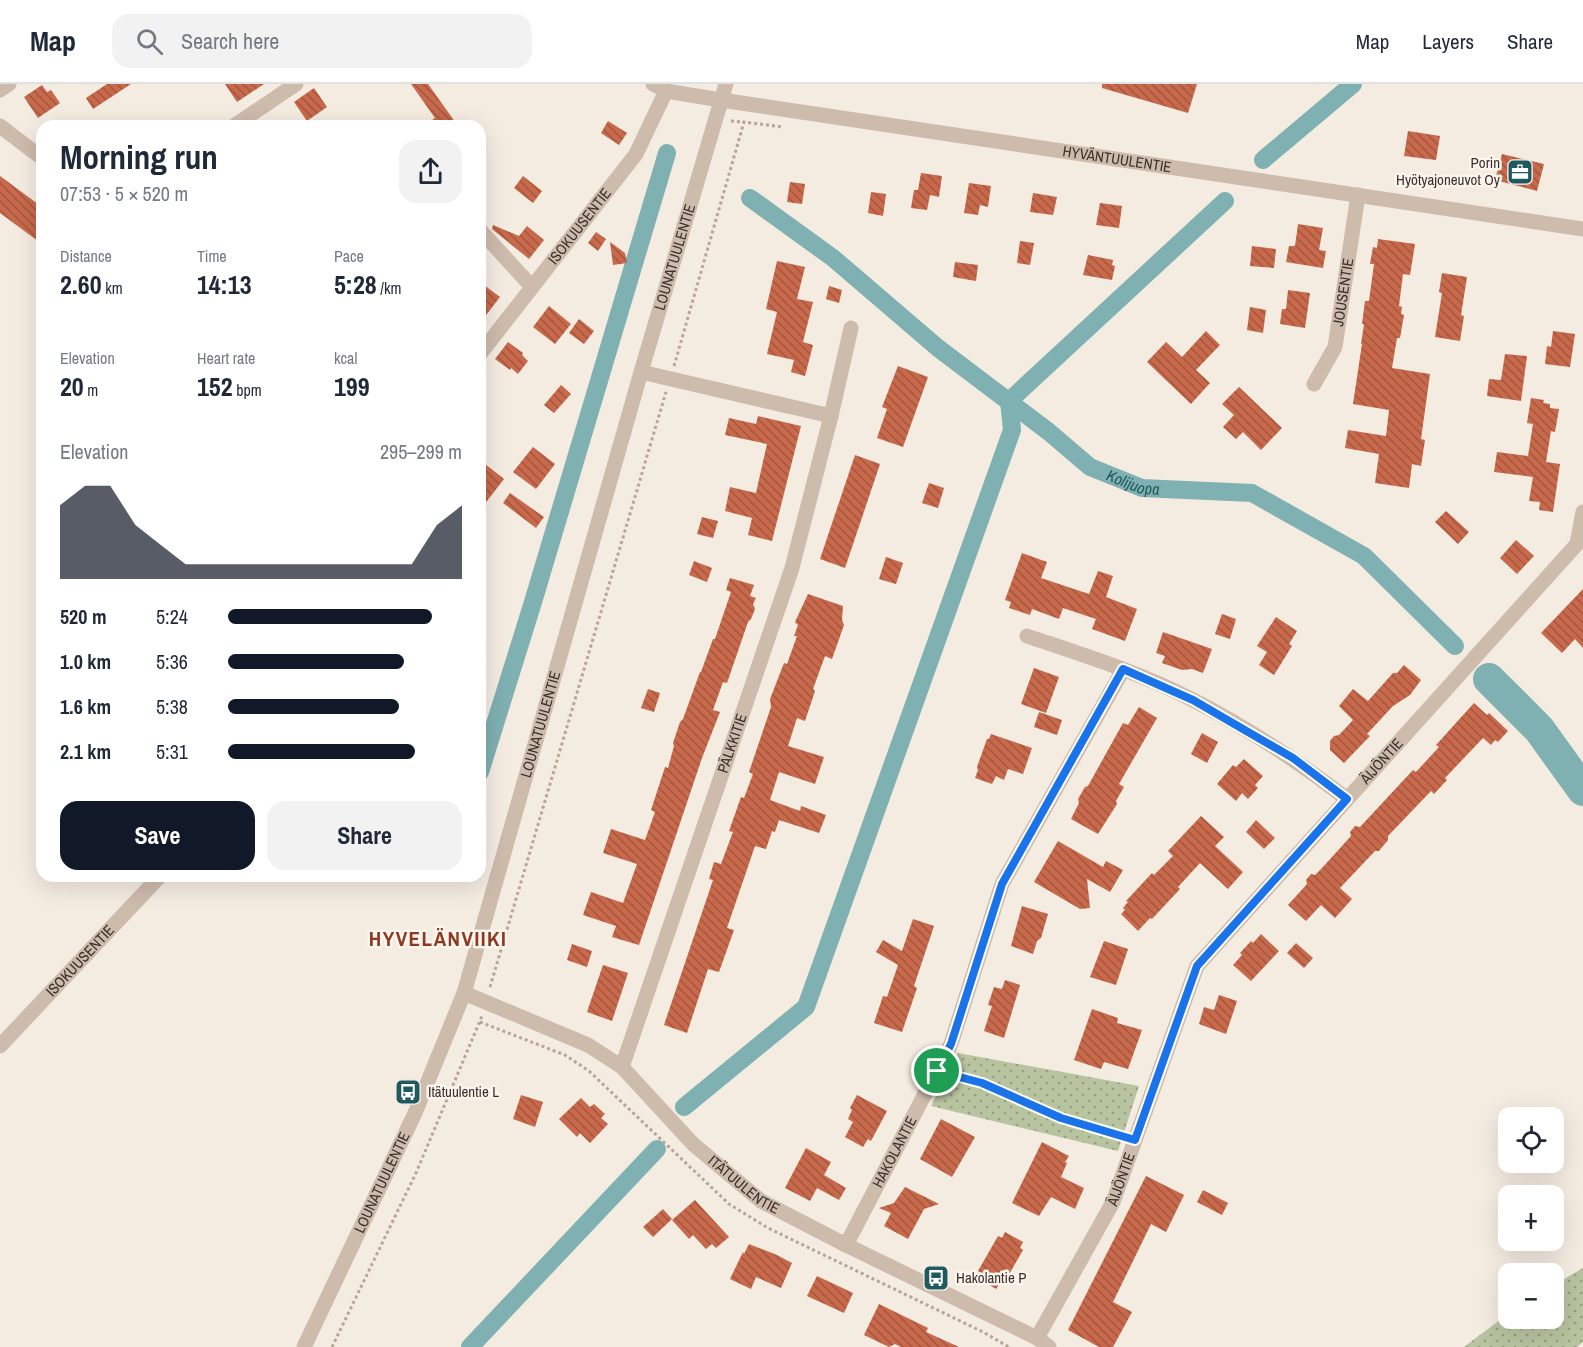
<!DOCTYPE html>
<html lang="en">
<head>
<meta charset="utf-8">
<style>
	:root { --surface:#fff; --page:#f2f2f3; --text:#1f2937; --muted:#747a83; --line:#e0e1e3; --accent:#111827 }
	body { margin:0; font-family:"Archivo Narrow",sans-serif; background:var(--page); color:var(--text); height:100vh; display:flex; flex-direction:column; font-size:22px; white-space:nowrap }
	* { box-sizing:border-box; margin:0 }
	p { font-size:20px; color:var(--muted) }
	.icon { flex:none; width:33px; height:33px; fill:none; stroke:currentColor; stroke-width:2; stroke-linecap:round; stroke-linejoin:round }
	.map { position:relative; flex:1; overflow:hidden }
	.drawer { position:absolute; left:36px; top:36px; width:450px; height:762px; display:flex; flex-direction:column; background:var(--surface); border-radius:18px; box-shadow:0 6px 24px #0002 }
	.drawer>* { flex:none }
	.tools { position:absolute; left:1498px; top:1023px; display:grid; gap:12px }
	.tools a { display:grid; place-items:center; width:66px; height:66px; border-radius:12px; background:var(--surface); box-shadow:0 6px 24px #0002; font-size:30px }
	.pin { position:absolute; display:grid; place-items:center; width:51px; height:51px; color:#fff; margin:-26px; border:3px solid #fff; border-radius:50%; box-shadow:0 2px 6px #0007 }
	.round { display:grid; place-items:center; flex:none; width:63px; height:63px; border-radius:18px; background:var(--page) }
	.headline { display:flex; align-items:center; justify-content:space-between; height:102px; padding:0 24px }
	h1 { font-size:33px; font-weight:800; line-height:45px }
	.figures { display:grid; grid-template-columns:repeat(3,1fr); gap:9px; height:102px; padding:6px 24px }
	.figures div { display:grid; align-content:center }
	.figures b { font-size:26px; font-weight:800 }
	.figures small { font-size:16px; font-weight:400 }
	.figures p { font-size:16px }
	.chart { height:168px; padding:12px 24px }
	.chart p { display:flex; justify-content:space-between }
	.chart svg { width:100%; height:108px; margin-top:6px; fill:var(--accent); opacity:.7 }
	.action { display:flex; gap:12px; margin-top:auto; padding:12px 24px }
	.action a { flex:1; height:69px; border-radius:18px; background:var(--accent); color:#fff; font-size:24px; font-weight:800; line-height:69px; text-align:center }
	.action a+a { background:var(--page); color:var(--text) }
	ul { padding:0 24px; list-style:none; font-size:20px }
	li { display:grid; grid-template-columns:96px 72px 1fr; align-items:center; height:45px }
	li i { height:15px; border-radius:8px; background:var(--accent) }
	header { display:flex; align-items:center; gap:36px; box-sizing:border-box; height:84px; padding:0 30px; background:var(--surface); border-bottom:2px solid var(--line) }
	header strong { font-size:28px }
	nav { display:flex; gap:33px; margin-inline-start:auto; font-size:21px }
	.search { width:420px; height:54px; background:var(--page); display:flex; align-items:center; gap:15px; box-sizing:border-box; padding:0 21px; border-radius:18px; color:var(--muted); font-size:22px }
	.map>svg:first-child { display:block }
</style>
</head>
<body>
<header>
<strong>Map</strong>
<div class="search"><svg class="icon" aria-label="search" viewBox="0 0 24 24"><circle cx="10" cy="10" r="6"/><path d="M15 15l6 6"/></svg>Search here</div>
<nav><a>Map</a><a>Layers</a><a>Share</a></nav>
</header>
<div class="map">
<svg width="1583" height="1263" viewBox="0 0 1583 1263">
	<defs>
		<pattern id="park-dots" width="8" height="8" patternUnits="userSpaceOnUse" patternTransform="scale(1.5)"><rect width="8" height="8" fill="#b8c4a0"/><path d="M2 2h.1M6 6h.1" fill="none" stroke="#97a083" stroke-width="1.8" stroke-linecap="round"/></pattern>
		<pattern id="building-back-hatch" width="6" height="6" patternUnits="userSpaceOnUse" patternTransform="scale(1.5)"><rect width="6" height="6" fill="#c8694b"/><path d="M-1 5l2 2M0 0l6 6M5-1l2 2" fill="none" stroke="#a4573f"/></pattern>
	</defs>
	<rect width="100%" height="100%" fill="#f4ebe1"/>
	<g fill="url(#park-dots)">
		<path d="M958,969L1139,1002L1118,1067L931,1022Z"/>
		<path d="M1583,1184V1258L1577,1263H1464L1509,1229V1234H1554V1201Z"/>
	</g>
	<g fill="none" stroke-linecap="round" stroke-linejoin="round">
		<g stroke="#7fb0b2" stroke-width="18">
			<path d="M1263,76L1353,0"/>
			<path id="s1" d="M750,114L833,174L938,264L1049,348L1090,383L1142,404L1252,409L1364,472L1455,562"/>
			<path d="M480,688L533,518L667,69"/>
			<path d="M684,1023L806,923L1012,346L1009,317L1225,117"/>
			<path d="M470,1263L657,1065"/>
		</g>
		<path stroke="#7fb0b2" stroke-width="32" d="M1489,595L1539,645L1583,706"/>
	</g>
	<g fill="url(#building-back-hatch)">
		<path d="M107,0H131L93,25L86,14Z"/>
		<path d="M225,0H264L237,18Z"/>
		<path d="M411,0H428L458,42H423L435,34Z"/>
		<path d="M1102,0H1197L1188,29L1102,4Z"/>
		<path d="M42,1L47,8L51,6L60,19L38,34L24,13Z"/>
		<path d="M314,4L327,23L307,37L294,18Z"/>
		<path d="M608,37L627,49L619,61L601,49Z"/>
		<path d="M1408,47L1440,52L1436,76L1404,72Z"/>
		<path d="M1502,70L1544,80L1537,107L1495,96Z"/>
		<path d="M921,89L942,92L939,113L930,111L927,126L911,124L914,106H918Z"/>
		<path d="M0,92L42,123V160L0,129Z"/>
		<path d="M523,92L542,107L533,119L514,104Z"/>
		<path d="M790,98L805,100L802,120L787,118Z"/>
		<path d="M969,99L991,102L988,123L980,121L978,131L964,129Z"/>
		<path d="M871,108L886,110L883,132L868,129Z"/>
		<path d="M1033,109L1057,113L1053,131L1030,128Z"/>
		<path d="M1100,119L1122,122L1119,144L1096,141Z"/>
		<path d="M1298,140L1323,144L1319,166L1326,167L1323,184L1286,178L1289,162H1295Z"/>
		<path d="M493,141L519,152L527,142L544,156L529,175L492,145Z"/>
		<path d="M596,148L606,155L598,167L588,159Z"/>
		<path d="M1378,155L1415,160L1410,191L1403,190L1399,222L1402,223L1401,230L1404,231L1400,254H1397L1392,284L1430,290L1421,355L1425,356L1421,382L1412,380L1409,404L1375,399L1379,370L1345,364L1348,346L1386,352L1389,326L1353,320L1362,260H1361L1364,240H1362L1365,217H1369L1374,180H1370L1373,163L1377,164Z"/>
		<path d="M1020,157L1034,159L1030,181L1017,179Z"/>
		<path d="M610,158L625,169L627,179L613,181Z"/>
		<path d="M1252,162L1276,165L1274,184L1250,182Z"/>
		<path d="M1088,171L1113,176L1112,181L1115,182L1112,196L1083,191Z"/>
		<path d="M777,177L805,183L797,215L813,218L803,258L813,261L805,292L791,288L794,276L767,270L777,228L766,225Z"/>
		<path d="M955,178L978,181L976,197L953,193Z"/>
		<path d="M1442,189L1467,193L1461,231L1464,232L1460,257L1435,253L1442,209L1439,208Z"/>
		<path d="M480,198L500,213L480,239Z"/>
		<path d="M829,202L842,206L839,219L826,215Z"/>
		<path d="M1288,206L1310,209L1305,244L1280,240L1282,225H1286Z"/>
		<path d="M549,222L571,240L555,260L533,243Z"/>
		<path d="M1250,223L1266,226L1263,249L1247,246Z"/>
		<path d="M579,235L594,247L584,260L569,249Z"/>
		<path d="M1206,247L1220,261L1196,286L1210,299L1191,320L1147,278L1166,258L1182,273Z"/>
		<path d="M1553,247L1575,250L1570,283L1545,280L1547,262L1551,263Z"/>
		<path d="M508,258L523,269L522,271L528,277L518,290L511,284L510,286L495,275Z"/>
		<path d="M1505,270L1527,272L1521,317L1487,312L1489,295L1501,296Z"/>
		<path d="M898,282L928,293L903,363L877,354L887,325L882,323Z"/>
		<path d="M561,301L571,310L554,329L544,321Z"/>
		<path d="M1239,303L1282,344L1261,366L1243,348L1236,355L1223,343L1234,331L1222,320Z"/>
		<path d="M1531,314L1544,316L1543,319L1550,320V324L1559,325L1555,348L1551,347L1546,378L1560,380L1553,428L1539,426L1540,418L1529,417L1533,393L1494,388L1497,368L1528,372L1533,340L1527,339Z"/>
		<path d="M758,332L801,342L772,457L748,451L752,434L725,427L730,403L756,409L767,360L725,351L729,334L756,340Z"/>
		<path d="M533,363L555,380L536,405L513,388Z"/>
		<path d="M855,371L880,380L845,484L820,475Z"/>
		<path d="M480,376L504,395L480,426Z"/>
		<path d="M929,399L944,404L938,424L922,419Z"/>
		<path d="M510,409L544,433L536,444L503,419Z"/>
		<path d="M1446,427L1469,448L1458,460L1435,438Z"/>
		<path d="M702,433L718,437L713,454L697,450Z"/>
		<path d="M1516,456L1534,472L1517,490L1500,474Z"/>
		<path d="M1022,469L1047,478L1041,494L1089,510L1098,487L1113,492L1106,513L1137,525L1125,557L1092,545L1096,535L1063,524L1059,535L1032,525L1030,531L1009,524L1011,518L1005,516Z"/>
		<path d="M886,473L903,479L896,500L879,495Z"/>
		<path d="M694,477L712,484L707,498L689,491Z"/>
		<path d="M730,494L754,501L750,512L756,514L753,520L755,525L751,535L748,538L727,599L723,598L713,626L720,628L702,674L639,861L612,853L616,842L583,831L591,808L623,819L637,780L603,769L611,745L645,756L655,728L651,726L665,683L668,684L674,662L673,659L680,638L683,635L700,588H701L713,555H715L731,508L726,506Z"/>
		<path d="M1583,505V564L1575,555L1562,569L1541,549Z"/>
		<path d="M808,510L843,522L842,536L844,541L832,575L825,572L813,605L815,607L805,637L797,634L788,662L824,673L815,700L779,688L770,716L800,727L801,722L826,731L819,749L779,736L775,748L772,747L766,765L755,762L727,844L734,846L719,888L708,885L687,949L664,941L713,796L709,795L714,778L721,780L733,748L729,747L741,713L744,714L753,690L749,688L771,623L770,615L784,579L787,580L797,552H794L798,541L795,538Z"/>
		<path d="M1222,530L1236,535L1230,555L1215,550Z"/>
		<path d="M1276,533L1297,547L1289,560L1292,562L1274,591L1259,581L1267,568L1257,562Z"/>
		<path d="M1163,548L1212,565L1203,589L1192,585L1182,586L1162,579L1165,572L1156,569Z"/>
		<path d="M1404,581L1421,596L1410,611L1393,622L1367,650L1370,652L1344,679L1330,666V657L1334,652L1339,651L1353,636L1339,622L1353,605L1368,617L1393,589H1397Z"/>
		<path d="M1034,584L1059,593L1046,629L1021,620Z"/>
		<path d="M648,605L660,609L654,628L641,624Z"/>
		<path d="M1474,619L1487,631L1489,629L1508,647L1498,658L1495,656L1491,661L1483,654L1445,694L1447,696L1434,710L1431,707L1388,752V756L1379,767H1375L1340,804L1352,815L1335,834L1321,821L1306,837L1288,821L1307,800L1306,796L1311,790L1315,791L1322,784L1351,752L1350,748L1355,742L1360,743L1413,686L1416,688L1439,663L1436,661Z"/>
		<path d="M1139,623L1157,634L1119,700L1124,703L1116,717L1117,720L1098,750L1071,735L1079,719L1078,715L1085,703L1088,702L1123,639L1128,641Z"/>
		<path d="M1039,628L1062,636L1057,651L1034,643Z"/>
		<path d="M1202,649L1218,658L1207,679L1191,670Z"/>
		<path d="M991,650L1032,664L1023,690L1008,685L1004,696L996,692L992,700L975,694L978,686L977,683L987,655H989Z"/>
		<path d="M1244,675L1263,692L1255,701L1258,704L1248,715L1242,709L1236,717L1217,700L1233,681L1236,683Z"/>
		<path d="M1201,732L1224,753L1215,762L1243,788L1228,805L1200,779L1178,803L1180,805L1152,835L1150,834L1138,847L1121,830L1125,826L1123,824L1128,818L1126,817L1152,789L1154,791L1173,772L1168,767Z"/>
		<path d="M1256,736L1275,754L1264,765L1246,748Z"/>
		<path d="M1058,757L1103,783L1106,777L1123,786L1110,808L1087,795L1090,824L1080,825L1034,798Z"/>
		<path d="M1022,822L1048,830L1041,854L1037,857L1033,870L1011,862Z"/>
		<path d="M913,835L934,842L914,902L917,904L902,948L874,939L883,912L887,913L898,881L876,868L883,856L902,867Z"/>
		<path d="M1261,850L1279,867L1251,897L1233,881L1242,871L1240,869L1251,857L1253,859Z"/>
		<path d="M1104,857L1128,865L1116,901L1090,893Z"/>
		<path d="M1296,859L1313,874L1304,884L1287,869Z"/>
		<path d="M572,860L592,867L587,883L567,876Z"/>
		<path d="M603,881L628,889L612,937L587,928Z"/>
		<path d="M1005,896L1020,901L1004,954L984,947L992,922L988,921L994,903L1002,905Z"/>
		<path d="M1219,911L1237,917L1226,950L1199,940L1204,923L1214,926Z"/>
		<path d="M1092,925L1118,934L1117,939L1142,946L1128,985L1104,978L1101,985L1074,976Z"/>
		<path d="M521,1011L543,1018L535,1043L513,1035Z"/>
		<path d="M857,1011L887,1027L871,1057L868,1055L863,1063L845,1053L853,1038L848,1035L852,1026L850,1024Z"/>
		<path d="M581,1014L590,1023L594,1020L605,1030L601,1034L608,1040L590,1059L580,1049L577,1053L559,1035Z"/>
		<path d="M941,1035L975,1053L952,1093L920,1075Z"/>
		<path d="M1042,1058L1069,1072L1065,1078L1067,1079L1061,1093L1084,1104L1075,1125L1051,1113L1039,1132L1012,1119Z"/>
		<path d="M806,1064L831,1078L824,1091L846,1104L839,1116L817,1104L810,1117L785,1104Z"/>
		<path d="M1146,1092L1184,1111L1166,1148L1151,1140L1113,1218L1132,1228L1113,1263H1099L1068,1246Z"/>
		<path d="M905,1103L939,1120L924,1125L908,1155L884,1142L891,1129L879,1124L894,1119Z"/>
		<path d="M1203,1106L1228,1119L1222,1131L1197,1118Z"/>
		<path d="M695,1116L729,1153L716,1164L712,1160L706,1165L693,1151L689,1155L672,1136Z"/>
		<path d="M663,1125L672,1135L653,1153L643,1143Z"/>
		<path d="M1005,1148L1023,1158L1020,1164L1023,1166L1003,1201L1000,1199L996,1205L979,1195L982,1189L978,1187L998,1152L1002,1154Z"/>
		<path d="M749,1160L777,1171L792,1179L781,1204L756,1193L751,1205L730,1195L743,1168L744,1170Z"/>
		<path d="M817,1192L853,1209L844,1229L807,1212Z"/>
		<path d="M879,1220L928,1244L926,1248L959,1263H901L895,1260L889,1263L864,1251Z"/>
	</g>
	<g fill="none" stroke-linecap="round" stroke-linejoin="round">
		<g stroke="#b9a596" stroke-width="3" stroke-dasharray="3 3" stroke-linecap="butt">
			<path d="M731,37L744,38"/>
			<path d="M674,282L744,38L783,43"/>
			<path d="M490,903L666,308"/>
			<path d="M480,938L565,971L589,987L729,1120L768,1144L983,1248L1009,1263"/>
			<path d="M953,991L982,999L1061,1034L1121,1052"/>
			<path d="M332,1263L416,1089L482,932"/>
		</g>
		<g stroke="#cdbbac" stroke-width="15">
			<path d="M0,6L9,0"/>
			<path d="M0,42L42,74"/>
			<path d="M234,42L296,0"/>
			<path d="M480,146L532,203"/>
			<path id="s2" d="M480,270L636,70L666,7"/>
			<path id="s3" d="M1314,300L1335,263L1358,111"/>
			<path d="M831,332L851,244"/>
			<path d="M1027,552C1083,571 1141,589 1193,616C1248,644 1299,678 1347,715"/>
			<path id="s4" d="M464,909L588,961L622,983L693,1060L761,1117L846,1161L1037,1254L1049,1263"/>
			<path id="s5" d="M0,962L160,792"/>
			<path id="s6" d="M622,983L792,484L831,332L641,288"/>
			<path id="s7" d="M846,1161L951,960L1002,800L1123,586"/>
			<path id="s8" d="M1037,1254L1113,1118L1197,882L1577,460L1583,428"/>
		</g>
		<g stroke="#cdbbac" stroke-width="15">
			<path id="s9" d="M653,0L666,7L721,16L1583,145"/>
			<path id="s10" d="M304,1263L415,1029L464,909L641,288L726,0"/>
		</g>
	</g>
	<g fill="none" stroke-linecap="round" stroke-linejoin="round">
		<g stroke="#fff" stroke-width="12">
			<path id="route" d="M1123,585L1193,616L1293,674L1347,715L1197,882L1135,1056L1061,1034L982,999L937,987L951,960L1002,800Z"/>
		</g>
		<use href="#route" stroke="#1a73e8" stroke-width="8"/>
	</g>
	<defs>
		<g id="office-square" transform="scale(1.35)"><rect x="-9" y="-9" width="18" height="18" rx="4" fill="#1f5a5e" stroke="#fbf5ee"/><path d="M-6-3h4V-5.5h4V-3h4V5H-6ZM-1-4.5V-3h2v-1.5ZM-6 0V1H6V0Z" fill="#fff"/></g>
		<g id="bus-square" transform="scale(1.35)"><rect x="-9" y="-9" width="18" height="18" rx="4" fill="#1f5a5e" stroke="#fbf5ee"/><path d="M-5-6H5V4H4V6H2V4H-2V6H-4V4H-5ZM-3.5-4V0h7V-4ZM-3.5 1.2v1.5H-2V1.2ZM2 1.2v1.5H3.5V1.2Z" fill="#fff"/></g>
	</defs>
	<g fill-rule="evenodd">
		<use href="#office-square" x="1520" y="88"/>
		<use href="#bus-square" x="408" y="1008"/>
		<use href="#bus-square" x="936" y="1194"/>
	</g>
	<g text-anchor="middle" stroke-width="5" stroke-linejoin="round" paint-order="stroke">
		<g font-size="15" fill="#3b302b" stroke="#fbf5ee">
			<text dy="5" stroke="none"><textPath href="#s9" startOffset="471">HYVÄNTUULENTIE</textPath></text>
			<text dy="5" stroke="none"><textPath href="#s2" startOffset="162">ISOKUUSENTIE</textPath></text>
			<text dy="5" stroke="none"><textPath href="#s10" startOffset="1154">LOUNATUULENTIE</textPath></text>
			<text dy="5" stroke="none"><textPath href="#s3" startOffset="98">JOUSENTIE</textPath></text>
			<text dy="5" stroke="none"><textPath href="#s10" startOffset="668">LOUNATUULENTIE</textPath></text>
			<text dy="5" stroke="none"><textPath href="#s6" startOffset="342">PÄLKKITIE</textPath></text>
			<text dy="5" stroke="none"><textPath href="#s8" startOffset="682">ÄIJÖNTIE</textPath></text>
			<text dy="5" stroke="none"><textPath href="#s5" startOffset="117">ISOKUUSENTIE</textPath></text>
			<text dy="5" stroke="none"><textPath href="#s7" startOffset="105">HAKOLANTIE</textPath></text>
			<text dy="5" stroke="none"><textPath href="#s8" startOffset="180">ÄIJÖNTIE</textPath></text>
			<text dy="5" stroke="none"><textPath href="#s10" startOffset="182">LOUNATUULENTIE</textPath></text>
			<text dy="5" stroke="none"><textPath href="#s4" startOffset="345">ITÄTUULENTIE</textPath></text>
		</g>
		<g font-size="15" fill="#3b302b" stroke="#fbf5ee" text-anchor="start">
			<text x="1500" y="84" text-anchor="end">Porin<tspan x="1500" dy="17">Hyötyajoneuvot Oy</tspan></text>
			<text x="428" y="1013">Itätuulentie L</text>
			<text x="956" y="1199">Hakolantie P</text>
		</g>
		<g font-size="16" font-style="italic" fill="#1f5a5e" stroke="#fbf5ee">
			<text dy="6" stroke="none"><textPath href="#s1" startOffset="480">Kolijuopa</textPath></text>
		</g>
		<g font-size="21" font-weight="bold" letter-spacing="1.5" fill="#8c3b22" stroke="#fbf5ee">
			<text x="438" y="862">HYVELÄNVIIKI</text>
		</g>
	</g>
</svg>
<div class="tools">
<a><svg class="icon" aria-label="locate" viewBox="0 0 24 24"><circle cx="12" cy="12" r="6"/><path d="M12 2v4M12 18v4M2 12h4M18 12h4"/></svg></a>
<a>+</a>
<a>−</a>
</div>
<div class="pin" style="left:937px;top:987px;background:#1e9e55"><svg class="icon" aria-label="arrive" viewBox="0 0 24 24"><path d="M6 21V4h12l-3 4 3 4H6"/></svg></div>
<section class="drawer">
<div class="headline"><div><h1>Morning run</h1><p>07:53 · 5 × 520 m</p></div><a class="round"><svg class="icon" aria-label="share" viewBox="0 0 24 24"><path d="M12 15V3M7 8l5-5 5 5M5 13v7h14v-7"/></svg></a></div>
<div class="figures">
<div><p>Distance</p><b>2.60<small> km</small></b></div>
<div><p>Time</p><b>14:13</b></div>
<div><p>Pace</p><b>5:28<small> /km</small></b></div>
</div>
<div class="figures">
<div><p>Elevation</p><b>20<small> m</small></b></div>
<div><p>Heart rate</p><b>152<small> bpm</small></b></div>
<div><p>kcal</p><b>199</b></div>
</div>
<div class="chart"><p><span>Elevation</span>295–299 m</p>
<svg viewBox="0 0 160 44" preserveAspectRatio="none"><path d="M0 44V14L10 6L20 6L30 22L40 30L50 38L60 38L70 38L80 38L90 38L100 38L110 38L120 38L130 38L140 38L150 22L160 14V44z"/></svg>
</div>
<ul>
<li><b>520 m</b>5:24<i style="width:87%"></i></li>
<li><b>1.0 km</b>5:36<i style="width:75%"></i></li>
<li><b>1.6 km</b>5:38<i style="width:73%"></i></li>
<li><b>2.1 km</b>5:31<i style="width:80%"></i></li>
</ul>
<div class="action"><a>Save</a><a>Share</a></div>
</section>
</div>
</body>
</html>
